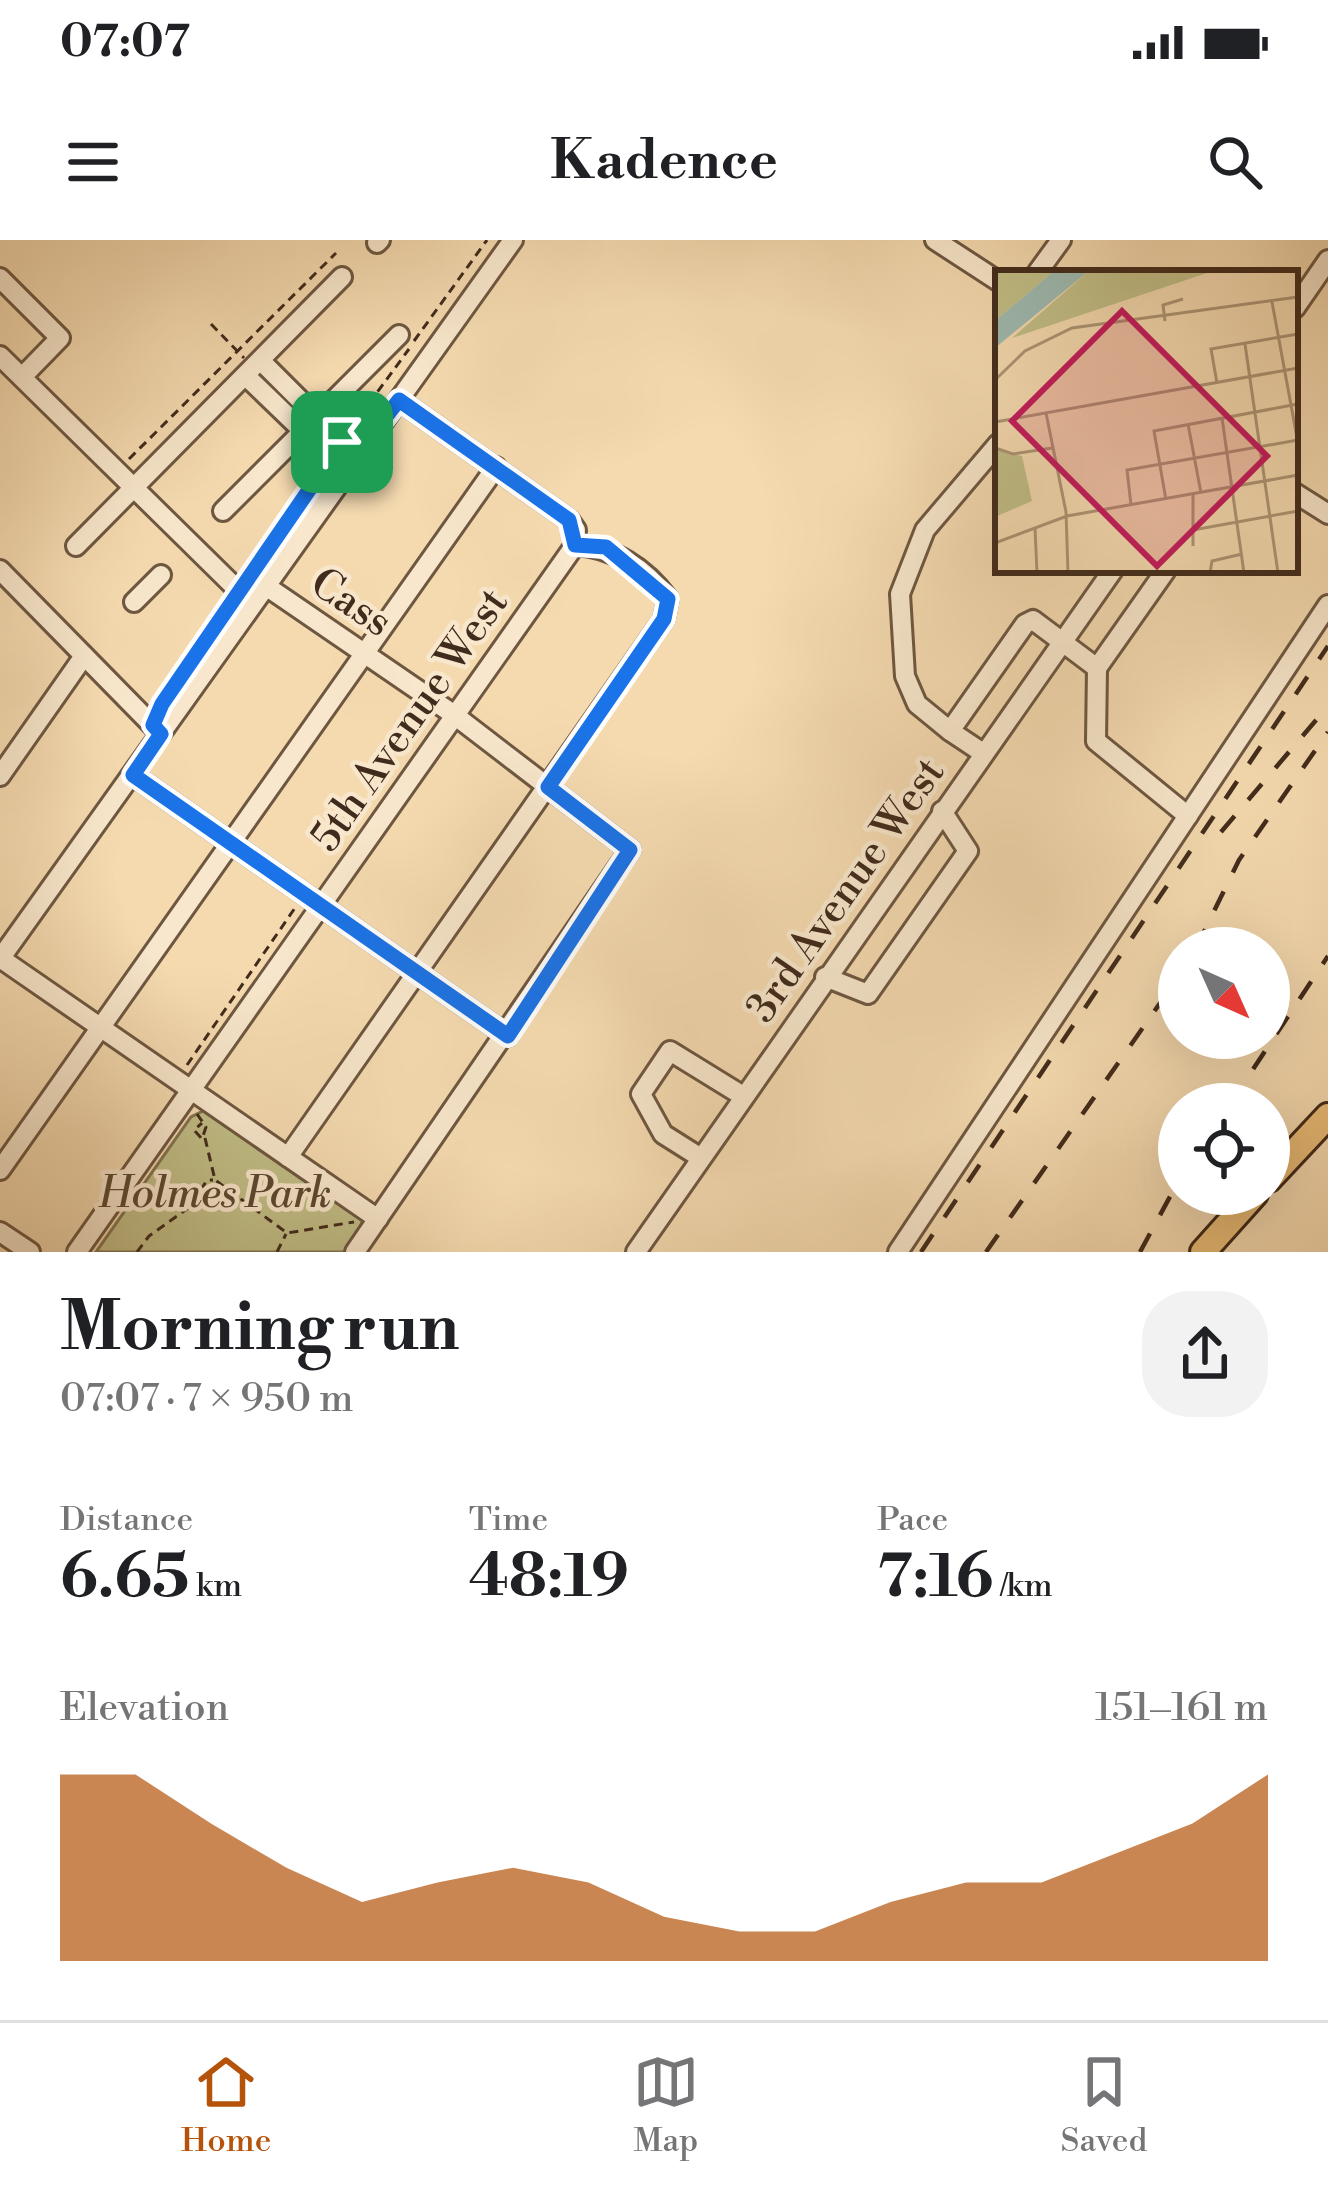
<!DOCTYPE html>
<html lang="en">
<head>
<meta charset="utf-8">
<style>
	:root { --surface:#fff; --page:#f2f2f2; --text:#202124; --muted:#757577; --line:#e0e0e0; --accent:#b45309 }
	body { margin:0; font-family:"Libre Bodoni",serif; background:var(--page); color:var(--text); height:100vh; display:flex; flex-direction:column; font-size:45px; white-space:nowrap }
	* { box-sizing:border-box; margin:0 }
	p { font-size:39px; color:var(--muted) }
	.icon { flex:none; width:66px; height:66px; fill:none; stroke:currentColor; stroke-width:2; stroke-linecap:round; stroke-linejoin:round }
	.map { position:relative; height:1012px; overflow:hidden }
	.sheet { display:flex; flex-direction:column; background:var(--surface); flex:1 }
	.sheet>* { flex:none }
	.needle { width:78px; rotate:135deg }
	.controls { position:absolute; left:1158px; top:687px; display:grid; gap:24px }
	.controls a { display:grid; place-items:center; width:132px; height:132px; border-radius:50%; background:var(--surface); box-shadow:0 12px 48px #0002; font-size:60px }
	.pin { position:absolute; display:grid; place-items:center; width:102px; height:102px; color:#fff; margin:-51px; border-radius:24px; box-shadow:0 6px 18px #0006 }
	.round { display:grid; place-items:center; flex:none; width:126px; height:126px; border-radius:48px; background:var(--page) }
	.headline { display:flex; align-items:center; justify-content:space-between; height:204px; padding:0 60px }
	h1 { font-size:66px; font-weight:800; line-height:90px }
	.stats { display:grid; grid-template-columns:repeat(3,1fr); gap:18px; height:204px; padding:12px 60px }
	.stats div { display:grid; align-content:center }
	.stats b { font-size:60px; font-weight:800 }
	.stats small { font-size:33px; font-weight:400 }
	.stats p { font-size:33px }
	.chart { height:336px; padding:24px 60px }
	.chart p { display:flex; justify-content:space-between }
	.chart svg { width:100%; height:216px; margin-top:12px; fill:var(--accent); opacity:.7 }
	.status { display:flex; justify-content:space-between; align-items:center; height:84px; padding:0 60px; background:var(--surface); direction:ltr }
	.status svg { height:33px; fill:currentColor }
	header { display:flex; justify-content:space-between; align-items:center; height:156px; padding:0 60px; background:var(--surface); font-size:54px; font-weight:800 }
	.tab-bar { display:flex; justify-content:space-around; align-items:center; height:168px; border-top:3px solid var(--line); background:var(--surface); font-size:33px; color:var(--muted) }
	.tab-bar a { display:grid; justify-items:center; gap:6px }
	.tab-bar .current { color:var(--accent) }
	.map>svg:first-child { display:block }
</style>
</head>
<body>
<div class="status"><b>07:07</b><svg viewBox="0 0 49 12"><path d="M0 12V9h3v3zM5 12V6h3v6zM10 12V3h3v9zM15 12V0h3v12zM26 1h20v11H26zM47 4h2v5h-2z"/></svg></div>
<header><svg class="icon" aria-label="menu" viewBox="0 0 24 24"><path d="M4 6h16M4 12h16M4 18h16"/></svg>Kadence<svg class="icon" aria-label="search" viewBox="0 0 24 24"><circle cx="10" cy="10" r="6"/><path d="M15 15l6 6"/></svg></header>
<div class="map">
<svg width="1328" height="1012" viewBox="0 0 1328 1012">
	<rect width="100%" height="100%" fill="#f5dab0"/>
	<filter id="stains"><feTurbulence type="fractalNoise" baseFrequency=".00167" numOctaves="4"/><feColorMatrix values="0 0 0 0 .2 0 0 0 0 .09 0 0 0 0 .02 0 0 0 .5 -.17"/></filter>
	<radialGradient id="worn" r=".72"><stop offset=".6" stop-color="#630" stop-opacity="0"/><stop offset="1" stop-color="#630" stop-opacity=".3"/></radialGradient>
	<path fill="#c1be87" stroke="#817452" stroke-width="3" d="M203,871L363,981L347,1012H96L191,877Z"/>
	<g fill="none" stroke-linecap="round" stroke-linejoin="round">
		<g stroke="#6e5741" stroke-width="24">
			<g id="minor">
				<path d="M935,0L998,41"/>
				<path d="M377,3L380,0"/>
				<path d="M1037,33L1061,0"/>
				<path d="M0,38L60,98L23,136"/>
				<path d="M1295,68L1328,20"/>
				<path d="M0,116L251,363"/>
				<path d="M261,121L342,202L349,223"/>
				<path d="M246,136L331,218L349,223"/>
				<path d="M1295,253L1328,274"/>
				<path d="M223,271L399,95"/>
				<path d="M76,306L342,37"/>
				<path d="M0,330L161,494"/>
				<path d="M263,344L453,474L630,610L355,1012"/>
				<path d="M134,362L161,335"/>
				<path d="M1097,428L1096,501L1188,576"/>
				<path d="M950,491L917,464L905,436L900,354L925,290L998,204"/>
				<path d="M983,513L950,491L1025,384L1033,380L1097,428L1166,330"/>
				<path d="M133,535L508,796"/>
				<path d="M0,536L84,416"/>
				<path d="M0,718L378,979"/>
				<path d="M0,719L513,0"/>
				<path d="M825,737L868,754L968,611L942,571"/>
				<path d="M288,917L664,379L668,359C645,328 613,307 575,305"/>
				<path d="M701,918L663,894L641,854L670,811L743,856"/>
				<path d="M0,930L496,227"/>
				<path d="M0,992L30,1012"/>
				<path d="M77,1012L575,305L576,290L569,280L399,160"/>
				<path d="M636,1012L1113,330"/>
				<path d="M898,1012L1328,365"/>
			</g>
		</g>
		<g stroke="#412b1c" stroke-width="30">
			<g id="major">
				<path d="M1269,939L1328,876"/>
				<path d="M1203,1012L1255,954"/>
			</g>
		</g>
		<g stroke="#412b1c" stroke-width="3" stroke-dasharray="9 6" stroke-linecap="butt">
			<path d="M211,84L244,118"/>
			<path d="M414,101L487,0"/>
			<path d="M351,188L409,109"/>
			<path d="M129,219L336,13"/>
			<path d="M247,335L322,231"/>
			<path d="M164,460L229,363"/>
			<path d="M187,825L297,665"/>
			<path d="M197,874L206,887L202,899L194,890L202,883"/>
			<path d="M205,898L215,940L287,993L354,982"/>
			<path d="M137,1012L149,996L191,966L207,940H213"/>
			<path d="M277,1012L286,994"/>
		</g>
		<use href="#minor" stroke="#f8e7cc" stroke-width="18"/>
		<use href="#major" stroke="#eabd78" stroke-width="24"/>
		<g stroke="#412b1c" stroke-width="4.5" stroke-dasharray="21 21" stroke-linecap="butt">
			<path d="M1221,592L1328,466"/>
			<path d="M1196,708L1239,620L1328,492"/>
			<path d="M1230,864L1328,716"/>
			<path d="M921,1012L1328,406"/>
			<path d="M986,1012L1179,736"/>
			<path d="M1140,1012L1179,940"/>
		</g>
	</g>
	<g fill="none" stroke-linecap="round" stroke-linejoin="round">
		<g stroke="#fff" stroke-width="24">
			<path id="route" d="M399,160L569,280L575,305L606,307L668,359L664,379L548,547L630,610L508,796L133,535L161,494L153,485L162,464L342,202L349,224Z"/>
		</g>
		<use href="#route" stroke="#1a73e8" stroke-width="15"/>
	</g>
	<g text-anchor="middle" stroke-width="9" stroke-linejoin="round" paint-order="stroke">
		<g font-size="42" fill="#412b1c" stroke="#f8e7cc">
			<text transform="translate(352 361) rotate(34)" y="15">Cass</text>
			<text transform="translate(408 479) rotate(-55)" y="15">5th Avenue West</text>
			<text transform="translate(844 649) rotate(-55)" y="15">3rd Avenue West</text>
		</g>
		<g font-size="42" font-style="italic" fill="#5b4831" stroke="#f8e7cc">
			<text x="215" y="967">Holmes Park</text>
		</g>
	</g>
	<g transform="translate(995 30)">
		<rect width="303" height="303" fill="#f5dab0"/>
		<path d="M0,0H60L0,51Z" fill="#c1be87"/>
		<path d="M95,0H221L17,68ZM0,180L27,186L37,231L0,247Z" fill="#c1be87"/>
		<path d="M60,0H95L0,78V51Z" fill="#9dbab1"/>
		<path fill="none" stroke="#ad9475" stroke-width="3" d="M277,32L303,173M170,51L168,35L188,29M250,74L283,303M0,110L30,81L77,58L303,27M222,113L216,79L303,64M51,143L71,242L73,303M227,148L249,303M0,152L303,98M193,154L206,223M0,178L18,184L57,178M171,230L159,161L303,134M136,235L132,200L303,170M40,258L42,303M198,260L303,241M0,273L72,246L303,205M198,276V224M215,303L217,291L247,284"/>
		<path fill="#c2185b" fill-opacity="0.15" stroke="#c2185b" stroke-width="6" d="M127,41L272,186L162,296L17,151Z"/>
		<rect width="303" height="303" fill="none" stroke="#412b1c" stroke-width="6"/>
	</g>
	<rect width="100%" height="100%" filter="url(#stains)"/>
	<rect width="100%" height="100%" fill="url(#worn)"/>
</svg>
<div class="controls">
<a><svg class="needle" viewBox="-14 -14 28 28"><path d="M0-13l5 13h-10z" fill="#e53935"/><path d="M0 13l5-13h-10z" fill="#757577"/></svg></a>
<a><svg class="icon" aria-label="locate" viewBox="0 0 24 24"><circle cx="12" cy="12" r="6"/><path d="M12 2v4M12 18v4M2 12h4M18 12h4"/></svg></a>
</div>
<div class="pin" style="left:342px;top:202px;background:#1e9e55"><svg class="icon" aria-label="arrive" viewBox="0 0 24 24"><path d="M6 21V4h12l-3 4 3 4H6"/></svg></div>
</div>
<section class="sheet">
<div class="headline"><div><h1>Morning run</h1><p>07:07 · 7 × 950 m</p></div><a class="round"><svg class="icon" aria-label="share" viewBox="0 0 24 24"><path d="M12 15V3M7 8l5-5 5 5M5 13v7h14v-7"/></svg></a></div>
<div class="stats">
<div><p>Distance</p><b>6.65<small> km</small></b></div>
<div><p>Time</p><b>48:19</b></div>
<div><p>Pace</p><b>7:16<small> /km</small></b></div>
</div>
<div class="chart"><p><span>Elevation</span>151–161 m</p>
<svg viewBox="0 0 160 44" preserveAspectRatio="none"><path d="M0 44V6L10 6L20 16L30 25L40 32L50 28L60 25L70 28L80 35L90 38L100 38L110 32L120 28L130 28L140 22L150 16L160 6V44z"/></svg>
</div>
</section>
<nav class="tab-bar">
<a class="current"><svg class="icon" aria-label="home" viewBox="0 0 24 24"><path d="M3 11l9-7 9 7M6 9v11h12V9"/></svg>Home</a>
<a><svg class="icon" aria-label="map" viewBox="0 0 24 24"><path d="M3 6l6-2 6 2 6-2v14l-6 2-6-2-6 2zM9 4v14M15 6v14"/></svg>Map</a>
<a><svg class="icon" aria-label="saved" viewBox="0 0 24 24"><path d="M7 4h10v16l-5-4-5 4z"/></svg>Saved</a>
</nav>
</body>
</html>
